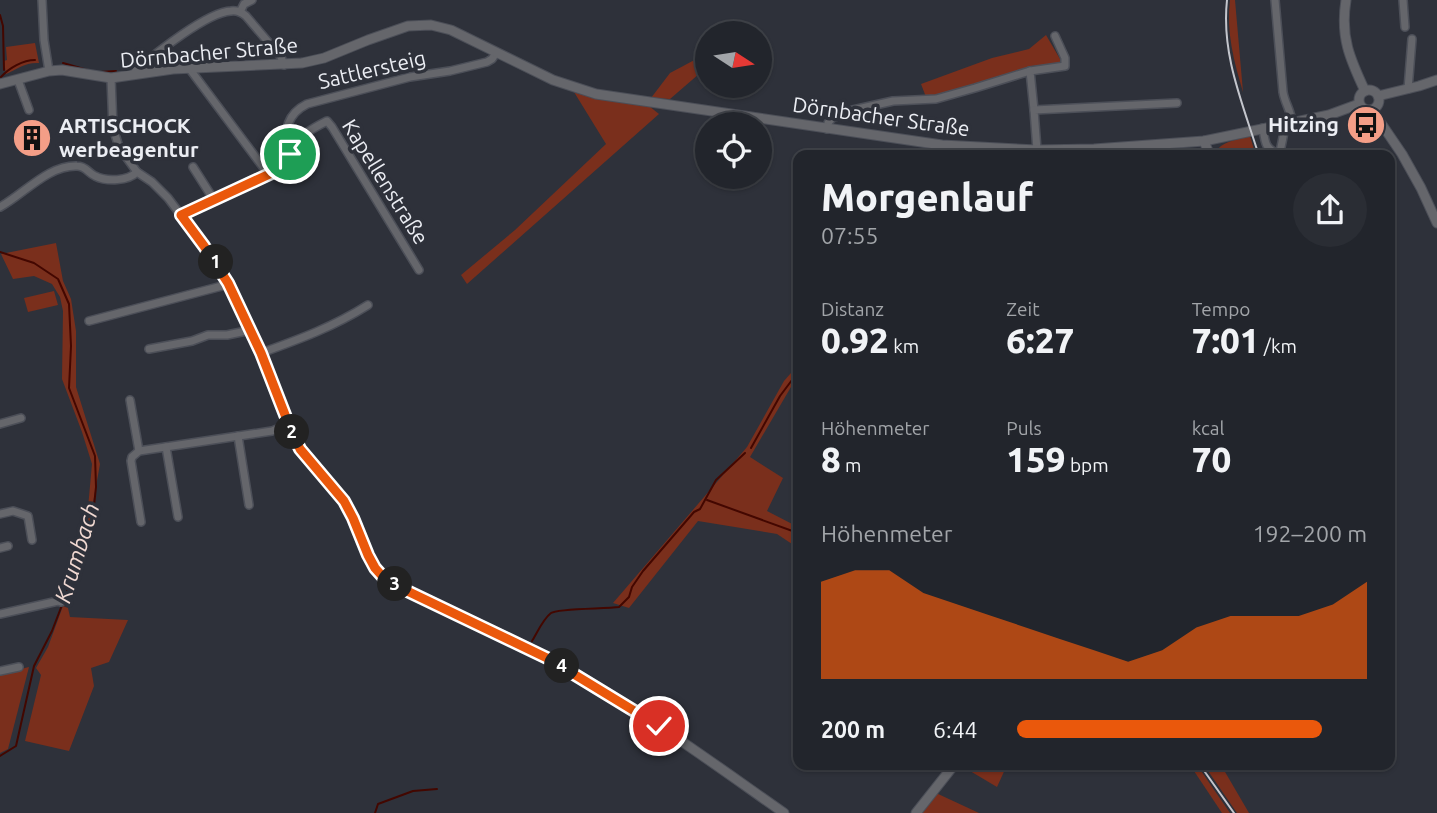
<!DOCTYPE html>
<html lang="de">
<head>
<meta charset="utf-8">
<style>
	:root { --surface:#22252c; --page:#2a2d34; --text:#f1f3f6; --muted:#a2a5a9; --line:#3f4248; --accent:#ea580c }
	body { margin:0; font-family:Ubuntu,sans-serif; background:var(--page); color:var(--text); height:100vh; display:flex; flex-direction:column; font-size:26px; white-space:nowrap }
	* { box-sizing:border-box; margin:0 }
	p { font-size:23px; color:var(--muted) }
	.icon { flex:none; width:38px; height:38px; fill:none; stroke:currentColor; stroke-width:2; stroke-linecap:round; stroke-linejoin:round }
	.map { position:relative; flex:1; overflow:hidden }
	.panel { position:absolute; left:793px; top:150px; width:602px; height:620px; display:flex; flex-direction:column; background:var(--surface); border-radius:14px; box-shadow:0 2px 5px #0004,0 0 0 2px var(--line) }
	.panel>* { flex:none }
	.needle { width:46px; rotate:102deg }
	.fabs { position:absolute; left:695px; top:21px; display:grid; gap:14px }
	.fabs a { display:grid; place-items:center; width:77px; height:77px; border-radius:50%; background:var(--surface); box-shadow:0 2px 5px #0004,0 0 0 2px var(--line); font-size:35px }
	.pin { position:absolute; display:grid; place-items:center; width:60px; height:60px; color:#fff; margin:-30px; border:4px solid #fff; border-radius:50%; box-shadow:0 2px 7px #0007 }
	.km { position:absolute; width:35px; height:35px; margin:-18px; border-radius:50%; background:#222; color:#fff; font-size:19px; line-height:35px; text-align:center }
	.round { display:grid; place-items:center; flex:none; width:74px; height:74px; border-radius:37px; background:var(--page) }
	.summary { display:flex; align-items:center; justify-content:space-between; height:119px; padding:0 28px }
	h1 { font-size:38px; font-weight:800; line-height:52px }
	.metrics { display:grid; grid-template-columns:repeat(3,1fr); gap:10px; height:119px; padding:7px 28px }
	.metrics div { display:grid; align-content:center }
	.metrics b { font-size:35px; font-weight:800 }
	.metrics small { font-size:19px; font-weight:400 }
	.metrics p { font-size:19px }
	.chart { height:196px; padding:14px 28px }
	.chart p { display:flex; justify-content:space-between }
	.chart svg { width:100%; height:126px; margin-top:7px; fill:var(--accent); opacity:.7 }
	ul { padding:0 28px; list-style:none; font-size:23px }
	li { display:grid; grid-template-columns:112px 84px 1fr; align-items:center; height:52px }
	li i { height:18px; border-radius:9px; background:var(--accent) }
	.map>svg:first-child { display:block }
</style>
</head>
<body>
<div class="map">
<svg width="1437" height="813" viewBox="0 0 1437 813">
	<rect width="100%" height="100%" fill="#2e313a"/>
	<g fill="#7a2f1c">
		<path d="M1230,0H1235L1243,92C1234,62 1226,32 1230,0Z"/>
		<path d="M1046,35L1063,64L1031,66L967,89L926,97L921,84L992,58L1029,49Z"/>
		<path d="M35,43L39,63C26,62 17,69 6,74L4,61L7,60L6,47Z"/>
		<path d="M702,56L707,60V67L670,99L651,98L670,73Z"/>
		<path d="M574,92L609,100L649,106L659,114L467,284L461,275L515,230L606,144Z"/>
		<path d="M1250,136L1256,156H1215C1218,141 1237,140 1250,136Z"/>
		<path d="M56,243L63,281L71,299L76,331V387L100,464L86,542H81L87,519L92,464L82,432L62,379L63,311L60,297L52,284L34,276L13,279L1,254Z"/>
		<path d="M54,291L58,305L28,312L24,298Z"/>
		<path d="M798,365V375L750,457L783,478L767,511L798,527V548L777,534L698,521L629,608L613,603L747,447L784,381Z"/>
		<path d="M63,606L68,608L70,617L128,620L109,662L91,668L94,686L69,751L25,741L41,675L36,668L48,647Z"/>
		<path d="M29,667L8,749L0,753V674Z"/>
		<path d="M960,765H1007L997,787Z"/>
		<path d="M1190,765H1197L1230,813H1222Z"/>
		<path d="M1204,765H1221L1249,813H1237Z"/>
		<path d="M936,793L979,813H921Z"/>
	</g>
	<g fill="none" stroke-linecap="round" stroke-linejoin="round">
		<g stroke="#430700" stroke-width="2">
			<path d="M0,15L3,26L4,70"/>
			<path d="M63,63L91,71"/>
			<path d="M100,72L116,71"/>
			<path d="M1,77C9,68 23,60 35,60"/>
			<path d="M0,252L34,263L58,279L69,304L71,346L69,388L95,456L96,487L93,515L64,600"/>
			<path d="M751,448L780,396L798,372"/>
			<path d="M707,500L798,533"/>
			<path d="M532,641C537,633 543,619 551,613C558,608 606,609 619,607L629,597L632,587L643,571L694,512L700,509L716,480L745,453"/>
			<path d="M0,756L16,746L34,666L52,631L62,605"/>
			<path d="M375,813L378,804L413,791L437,789"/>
		</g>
		<g stroke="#4c4f58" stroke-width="10">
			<g id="minor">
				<path d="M42,0L44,40L49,71"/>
				<path d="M1275,0L1283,92C1285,104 1291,110 1292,123"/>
				<path d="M1403,0L1405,27"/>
				<path d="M240,12L244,4L252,0"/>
				<path d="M189,68L269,175"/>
				<path d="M133,75L136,70C155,54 207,12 231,11C237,10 241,12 246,16L281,57L284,65"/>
				<path d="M111,78L113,128L119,147L137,172L152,182L168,198L204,246L224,276L261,353L289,424L272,431L139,451L132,457L131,461L141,522"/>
				<path d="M18,80L29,110"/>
				<path d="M1408,89L1412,39"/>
				<path d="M1034,110L1030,71L1065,66V58L1055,36"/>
				<path d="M1263,128C1265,143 1265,149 1280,155"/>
				<path d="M827,129L828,123L832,118L853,110L893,101L936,99L975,88L1030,71"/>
				<path d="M291,149C281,131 289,113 307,104L410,77L450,71L487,62L492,59L496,53"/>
				<path d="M1037,150L1034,110L1177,103"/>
				<path d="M1280,156C1280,145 1285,136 1284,125"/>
				<path d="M193,167L214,200"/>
				<path d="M0,207C24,194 48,165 77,166C86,166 88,173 95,176C107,182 128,181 137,172"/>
				<path d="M181,215L280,169C288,163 287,158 291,149C296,137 315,127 327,121L332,127L419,270"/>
				<path d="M89,321L222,286L228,283"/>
				<path d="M149,349L192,341L208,335H227L251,330"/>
				<path d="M261,353C300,339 333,327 368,305"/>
				<path d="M130,400L139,451"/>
				<path d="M0,424L21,418"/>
				<path d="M238,436L249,505"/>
				<path d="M166,447L178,517"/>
				<path d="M0,514L13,511L28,516L32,540"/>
				<path d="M0,548L8,546"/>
				<path d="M0,614L58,601L61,602"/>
				<path d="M0,671L19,667"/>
			</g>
		</g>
		<g stroke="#4c4f58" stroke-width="11">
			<g id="tertiary">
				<path d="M1346,0C1340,37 1350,59 1365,91"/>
				<path d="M0,84L49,71L62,70L111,78L173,69L302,63L324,58L368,40L408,26L431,25L451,30L553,80L596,94L942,145L1037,150L1094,149L1204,141L1329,115L1359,104"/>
				<circle cx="1369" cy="100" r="10"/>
				<path d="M1378,96L1419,86L1437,80"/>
				<path d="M1372,110L1402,154L1421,188L1437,223"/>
				<path d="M1204,141L1210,156"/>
				<path d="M289,424L300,449L344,501L353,518L368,555L375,568L384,578L403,589C451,612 501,633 548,658C631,703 707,759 784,813"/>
				<path d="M916,813L954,765"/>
			</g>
		</g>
		<use href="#minor" stroke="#65666b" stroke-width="7"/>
		<use href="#tertiary" stroke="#65666b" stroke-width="9"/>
		<g stroke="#c4c6cd" stroke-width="2">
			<path d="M1227,0C1221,55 1243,104 1259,156"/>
			<path d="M1200,765L1234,813"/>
		</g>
	</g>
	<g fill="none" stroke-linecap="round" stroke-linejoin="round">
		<g stroke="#fff" stroke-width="14">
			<path id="route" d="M290,154L286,163L274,172L181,215L204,246L228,283L261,353L289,425L300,449L344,501L353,518L368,555L375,568L384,578L403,589L549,659L659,726"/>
		</g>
		<use href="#route" stroke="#ea580c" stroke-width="9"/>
	</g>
	<defs>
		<g id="bus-disc" transform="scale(2.0125)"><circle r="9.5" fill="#f49e87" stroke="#2e313a"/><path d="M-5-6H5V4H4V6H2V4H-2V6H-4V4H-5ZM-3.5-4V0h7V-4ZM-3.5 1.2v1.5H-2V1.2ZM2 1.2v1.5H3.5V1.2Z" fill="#111"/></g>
		<g id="building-disc" transform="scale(2.0125)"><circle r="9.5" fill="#f49e87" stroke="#2e313a"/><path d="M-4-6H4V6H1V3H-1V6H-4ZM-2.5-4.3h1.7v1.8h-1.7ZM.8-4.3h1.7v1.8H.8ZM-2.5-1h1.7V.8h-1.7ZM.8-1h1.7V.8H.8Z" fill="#111"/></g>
	</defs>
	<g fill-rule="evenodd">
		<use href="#bus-disc" x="1366" y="125"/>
		<use href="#building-disc" x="32" y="138"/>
	</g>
	<g text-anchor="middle" stroke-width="7" stroke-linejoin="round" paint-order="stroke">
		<g font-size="21" fill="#ebedf3" stroke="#2e313a">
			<text transform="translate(209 53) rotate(-5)" y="7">Dörnbacher Straße</text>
			<text transform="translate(372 70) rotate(-13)" y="7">Sattlersteig</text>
			<text transform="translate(881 117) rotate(8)" y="7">Dörnbacher Straße</text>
			<text transform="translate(385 182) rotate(58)" y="7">Kapellenstraße</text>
		</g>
		<g font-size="21" font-weight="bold" fill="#ebedf3" stroke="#2e313a" text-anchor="end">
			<text x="1339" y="132">Hitzing</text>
			<text x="59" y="133" text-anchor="start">ARTISCHOCK<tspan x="59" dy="24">werbeagentur</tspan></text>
		</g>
		<g font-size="23" font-style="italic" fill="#f1d9d2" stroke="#2e313a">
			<text transform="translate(77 553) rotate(-73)" y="8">Krumbach</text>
		</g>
	</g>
</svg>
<div class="fabs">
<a><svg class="needle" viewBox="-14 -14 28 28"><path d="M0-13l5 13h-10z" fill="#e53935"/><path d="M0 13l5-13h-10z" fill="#a2a5a9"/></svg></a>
<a><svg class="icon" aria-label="locate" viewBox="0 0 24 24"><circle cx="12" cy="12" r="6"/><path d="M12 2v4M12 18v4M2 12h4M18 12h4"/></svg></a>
</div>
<div class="pin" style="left:290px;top:154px;background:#1e9e55"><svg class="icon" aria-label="arrive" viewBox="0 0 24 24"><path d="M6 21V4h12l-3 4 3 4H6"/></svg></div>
<div class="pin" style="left:659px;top:726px;background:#d93025"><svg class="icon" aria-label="check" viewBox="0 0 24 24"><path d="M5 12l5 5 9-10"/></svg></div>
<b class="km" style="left:216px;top:262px">1</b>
<b class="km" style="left:292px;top:432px">2</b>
<b class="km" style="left:395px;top:584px">3</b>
<b class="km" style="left:562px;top:666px">4</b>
<section class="panel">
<div class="summary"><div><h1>Morgenlauf</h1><p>07:55</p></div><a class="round"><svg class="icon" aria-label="share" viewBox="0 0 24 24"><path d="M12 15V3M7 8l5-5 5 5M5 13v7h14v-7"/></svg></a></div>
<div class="metrics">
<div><p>Distanz</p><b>0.92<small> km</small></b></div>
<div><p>Zeit</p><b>6:27</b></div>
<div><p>Tempo</p><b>7:01<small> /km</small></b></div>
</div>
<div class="metrics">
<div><p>Höhenmeter</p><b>8<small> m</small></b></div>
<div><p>Puls</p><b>159<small> bpm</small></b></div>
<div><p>kcal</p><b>70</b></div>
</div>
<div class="chart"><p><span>Höhenmeter</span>192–200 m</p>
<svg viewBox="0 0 160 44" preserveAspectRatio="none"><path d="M0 44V10L10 6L20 6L30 14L40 18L50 22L60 26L70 30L80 34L90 38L100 34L110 26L120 22L130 22L140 22L150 18L160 10V44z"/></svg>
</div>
<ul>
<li><b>200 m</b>6:44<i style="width:87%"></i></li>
</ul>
</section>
</div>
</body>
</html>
